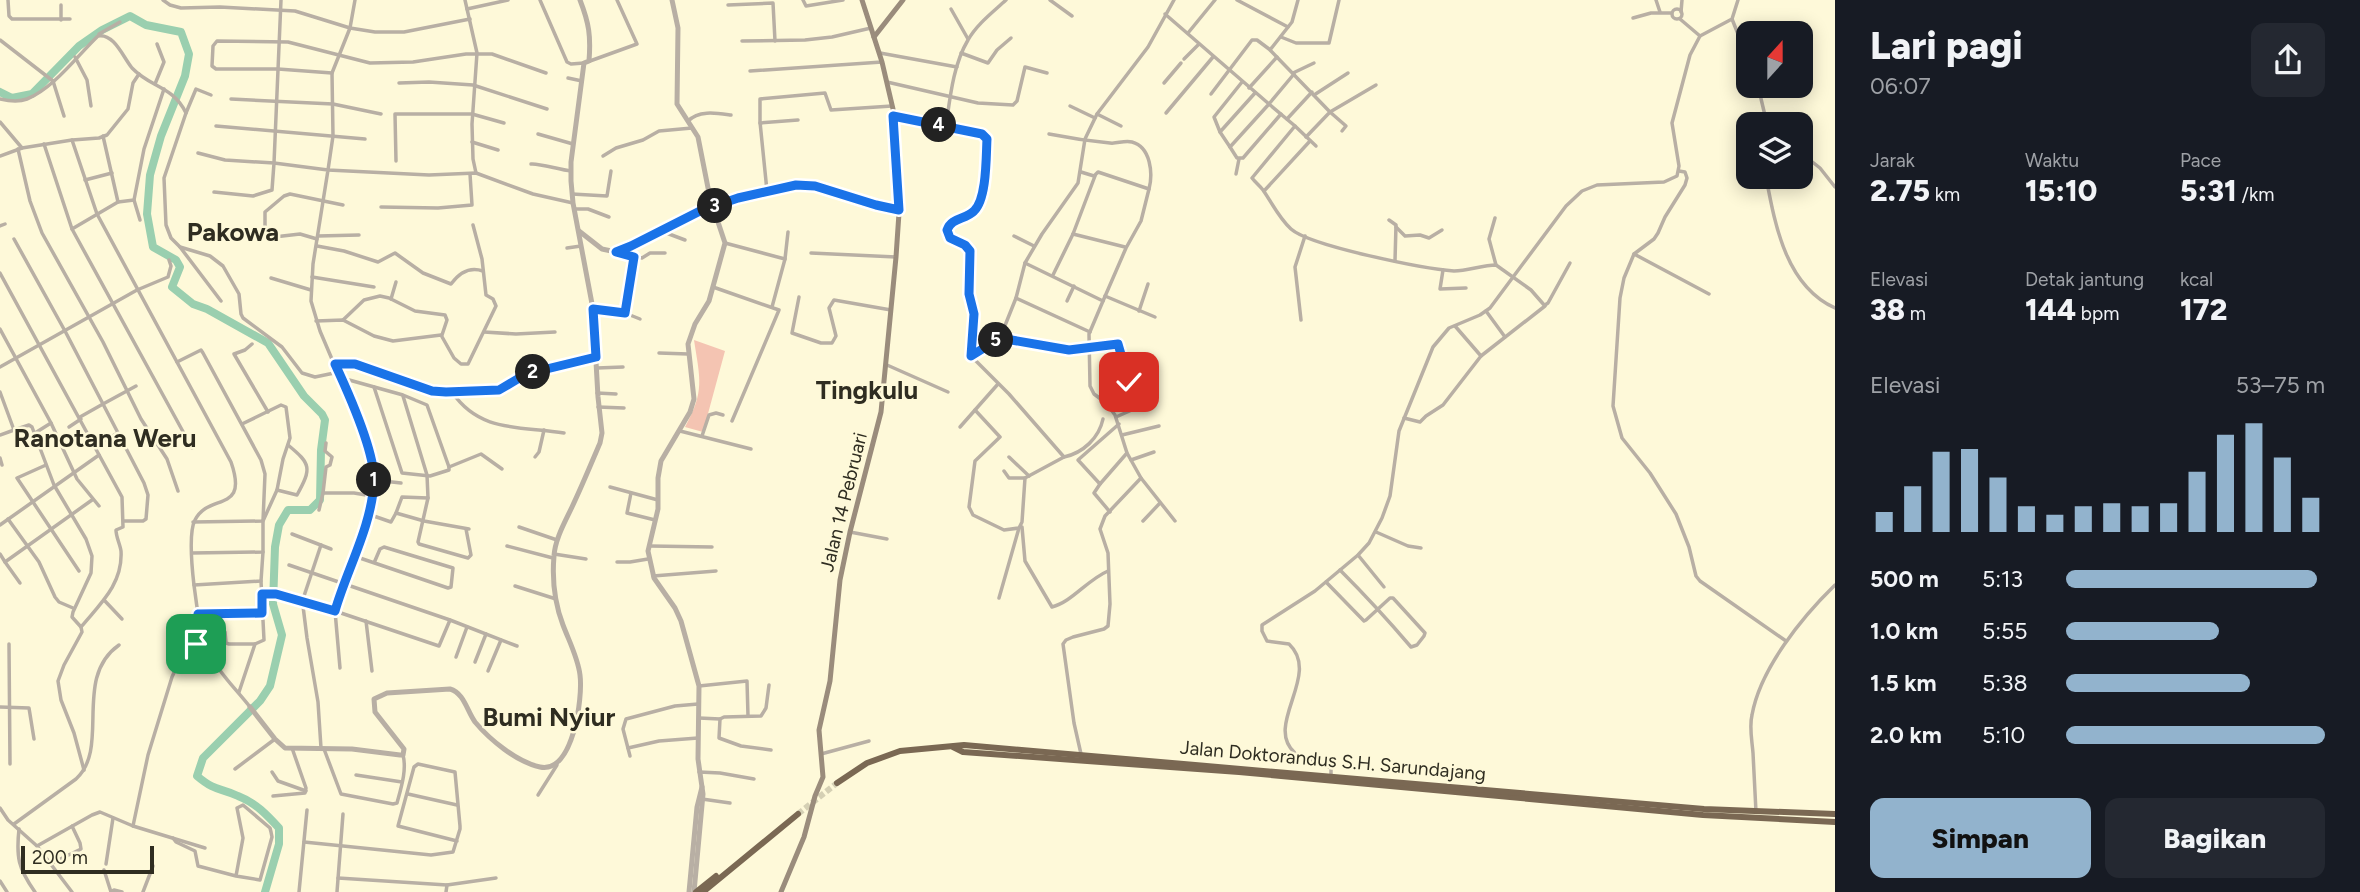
<!DOCTYPE html>
<html lang="id">
<head>
<meta charset="utf-8">
<style>
	:root { --surface:#171b24; --page:#242831; --text:#f1f3f6; --muted:#9ea1a6; --accent:#92b3cd }
	body { margin:0; font-family:Figtree,sans-serif; background:var(--page); color:var(--text); height:100vh; display:flex; flex-direction:column; font-size:26px; white-space:nowrap }
	* { box-sizing:border-box; margin:0 }
	p { font-size:23px; color:var(--muted) }
	.icon { flex:none; width:38px; height:38px; fill:none; stroke:currentColor; stroke-width:2; stroke-linecap:round; stroke-linejoin:round }
	.map { position:relative; flex:1; overflow:hidden }
	.drawer { display:flex; flex-direction:column; background:var(--surface); width:525px }
	.drawer>* { flex:none }
	.needle { width:46px; rotate:21deg }
	.controls { position:absolute; left:1736px; top:21px; display:grid; gap:14px }
	.controls a { display:grid; place-items:center; width:77px; height:77px; border-radius:14px; background:var(--surface); box-shadow:0 4px 18px #0003; font-size:35px }
	.scale { position:absolute; left:21px; bottom:18px; width:133px; box-sizing:border-box; padding-left:7px; border:4px solid #2f2d21; border-top:0; font-size:19px; line-height:24px; white-space:nowrap; color:#2f2d21; -webkit-text-stroke:5px #fef9d9; paint-order:stroke }
	.pin { position:absolute; display:grid; place-items:center; width:60px; height:60px; color:#fff; margin:-30px; border-radius:14px; box-shadow:0 4px 10px #0006 }
	.km { position:absolute; width:35px; height:35px; margin:-18px; border-radius:50%; background:#222; color:#fff; font-size:19px; line-height:35px; text-align:center }
	.round { display:grid; place-items:center; flex:none; width:74px; height:74px; border-radius:14px; background:var(--page) }
	.overview { display:flex; align-items:center; justify-content:space-between; height:119px; padding:0 35px }
	h1 { font-size:38px; font-weight:800; line-height:52px }
	.figures { display:grid; grid-template-columns:repeat(3,1fr); gap:10px; height:119px; padding:7px 35px }
	.figures div { display:grid; align-content:center }
	.figures b { font-size:30px; font-weight:800 }
	.figures small { font-size:19px; font-weight:400 }
	.figures p { font-size:19px }
	.chart { height:196px; padding:14px 35px }
	.chart p { display:flex; justify-content:space-between }
	.chart svg { width:100%; height:126px; margin-top:7px; stroke:var(--accent); stroke-width:6 }
	.action { display:flex; gap:14px; margin-top:auto; padding:14px 35px }
	.action a { flex:1; height:80px; border-radius:14px; background:var(--accent); color:#111; font-size:28px; font-weight:800; line-height:80px; text-align:center }
	.action a+a { background:var(--page); color:var(--text) }
	ul { padding:0 35px; list-style:none; font-size:23px }
	li { display:grid; grid-template-columns:112px 84px 1fr; align-items:center; height:52px }
	li i { height:18px; border-radius:9px; background:var(--accent) }
	main { display:flex; flex:1; min-height:0 }
	.map>svg:first-child { display:block }
</style>
</head>
<body>
<main>
<div class="map">
<svg width="1835" height="892" viewBox="0 0 1835 892">
	<rect width="100%" height="100%" fill="#fef9d9"/>
	<path fill="#f4c4b2" d="M694,340L725,351L703,432L685,427C705,391 700,379 694,340Z"/>
	<g fill="none" stroke-linecap="round" stroke-linejoin="round">
		<path stroke="#9acfaf" stroke-width="8" d="M0,92L12,98L32,94L79,46L102,30L130,16L146,25L181,32L189,54L185,76L161,136L150,175L147,214L153,247L176,260L180,267L172,287L193,304L207,309L268,343L304,396L322,414L325,420L321,450L320,500L310,510H288L279,525L275,547L273,604L282,635L270,686L260,701L203,758L197,776C216,792 219,787 238,796C256,803 267,815 279,828V844L265,892"/>
		<path stroke="#d5d0b4" stroke-width="6" stroke-dasharray="6 3" stroke-linecap="butt" d="M798,814L837,783"/>
		<g stroke="#b8afa4" stroke-width="3.5">
			<path d="M8,0L9,16L12,19H70"/>
			<path d="M163,0L170,5L181,8L220,7L295,11L350,28L375,32H404L470,19"/>
			<path d="M281,0L274,163L328,170L313,264L311,301L320,331L357,418L369,451L374,480L365,526L335,611L305,603L303,606L307,638L318,702L321,748"/>
			<path d="M355,0L350,28L332,73L333,136L328,170L429,175L476,173L533,194L573,203"/>
			<path d="M465,0L477,53L472,124L473,159L476,173"/>
			<path d="M540,0L567,62L571,64L584,63"/>
			<path d="M803,0L806,6L843,0"/>
			<path d="M1050,0L1072,16"/>
			<path d="M1237,0L1288,27"/>
			<path d="M1298,0L1292,22L1270,50L1330,112L1306,137"/>
			<path d="M1656,0L1660,12"/>
			<path d="M61,5V20"/>
			<path d="M728,5L773,3L775,41"/>
			<circle cx="1677" cy="14" r="5"/>
			<path d="M467,9L508,0"/>
			<path d="M951,9L968,39"/>
			<path d="M1681,12L1682,0"/>
			<path d="M1165,14L1269,104L1230,147L1220,132"/>
			<path d="M1633,18L1651,13H1671"/>
			<path d="M1680,19L1700,36"/>
			<path d="M1732,19L1748,59"/>
			<path d="M1188,33L1215,0"/>
			<path d="M99,34L120,22"/>
			<path d="M1281,37L1296,43H1329L1339,0"/>
			<path d="M0,40L53,81L64,116"/>
			<path d="M742,41L805,40L832,37L871,28"/>
			<path d="M880,53L957,67"/>
			<path d="M961,53L988,63L997,50L1011,38"/>
			<path d="M75,57L87,80L91,106"/>
			<path d="M1184,59L1199,44"/>
			<path d="M590,61L637,44L617,0"/>
			<path d="M750,71L882,62"/>
			<path d="M332,73L278,69H216L212,66L213,46L217,41L288,42L370,63L413,62L466,54H492L546,73"/>
			<path d="M1293,73L1314,63"/>
			<path d="M1294,74L1269,104L1295,126L1252,178C1255,182 1260,186 1263,190C1272,203 1279,218 1291,229C1310,246 1425,269 1454,271C1468,271 1482,265 1496,265L1531,290L1545,306L1481,356"/>
			<path d="M568,78L582,81"/>
			<path d="M887,82L978,103L1013,105L1017,101L1025,67L1047,73"/>
			<path d="M1242,82L1214,117L1220,132L1255,93"/>
			<path d="M399,83L429,82L473,85L547,109"/>
			<path d="M1164,83L1181,63"/>
			<path d="M155,84L164,62L157,44"/>
			<path d="M1758,86L1767,124"/>
			<path d="M1249,88L1277,57"/>
			<path d="M1211,94L1252,40H1257L1269,49"/>
			<path d="M1314,95L1348,73"/>
			<path d="M0,99C9,101 19,102 27,99C53,89 78,55 98,36C114,33 123,57 132,68C151,88 173,86 186,113L164,178L166,225L171,238L180,247L210,256L223,266L239,294L241,314L243,318L282,347L302,373L315,377L339,372"/>
			<path d="M231,99L333,104L381,114"/>
			<path d="M1070,106L1095,118"/>
			<path d="M186,113L196,89L211,95"/>
			<path d="M1166,113L1213,57"/>
			<path d="M1097,114L1121,126"/>
			<path d="M893,116L982,134L987,138C987,154 986,201 973,212C964,220 951,217 947,230L950,238L965,245L970,251L969,294L974,314L971,354"/>
			<path d="M1287,119L1312,92"/>
			<path d="M688,121C699,110 716,113 731,115"/>
			<path d="M0,122L22,148"/>
			<path d="M760,123L798,120"/>
			<path d="M216,126L365,139"/>
			<path d="M946,126C950,98 953,65 968,40C977,24 993,12 1006,0"/>
			<path d="M1295,126L1316,146"/>
			<path d="M1342,131L1346,126L1330,112L1376,85"/>
			<path d="M538,134L573,144"/>
			<path d="M1049,134C1069,138 1089,141 1110,143C1117,144 1124,140 1132,142C1151,147 1153,174 1149,189"/>
			<path d="M103,136L118,202"/>
			<path d="M72,140L99,138L107,135L128,109L133,83L139,74"/>
			<path d="M472,142L498,150"/>
			<path d="M44,144L72,229L192,448"/>
			<path d="M1230,147L1237,158H1243L1281,114"/>
			<path d="M18,149L30,201L42,233L103,342L141,419L167,459L178,491"/>
			<path d="M198,153L225,160L274,163L272,190L253,196L214,192"/>
			<path d="M1801,153L1820,168L1835,187"/>
			<path d="M0,156L22,148L72,140L97,214L231,462C249,514 209,492 195,520C185,539 198,631 208,652C218,672 236,689 250,707"/>
			<path d="M603,156L616,148L643,140L659,131L692,128"/>
			<path d="M396,161L395,114H472L504,123"/>
			<path d="M531,164C539,163 560,170 571,171"/>
			<path d="M1679,171L1685,172L1687,178L1685,185L1665,217L1658,233L1654,239L1634,254L1624,278L1620,298L1613,406L1622,438L1650,473L1676,514L1689,547L1696,576L1700,581L1786,641"/>
			<path d="M1081,172L1094,176L1098,172L1149,189L1141,221L1126,248L1103,301"/>
			<path d="M1236,174L1239,159"/>
			<path d="M1766,177C1775,225 1786,286 1835,308"/>
			<path d="M85,180L112,173"/>
			<path d="M767,191L760,122V99L825,93L831,110L892,106"/>
			<path d="M1264,191L1310,141"/>
			<path d="M572,194L607,196L611,171"/>
			<path d="M134,200L140,220"/>
			<path d="M381,207L438,208L472,205L470,174"/>
			<path d="M574,209H588L609,217"/>
			<path d="M1495,218L1489,239L1496,265"/>
			<path d="M1389,220L1396,225L1395,261"/>
			<path d="M0,226L5,224"/>
			<path d="M1396,227L1405,236L1420,235L1429,238L1442,230"/>
			<path d="M72,229L118,202L134,200L144,149L164,89"/>
			<path d="M661,231L685,240"/>
			<path d="M1073,234L1125,247"/>
			<path d="M318,236L359,235"/>
			<path d="M1014,236L1034,246"/>
			<path d="M14,239L65,331L103,404L136,386"/>
			<path d="M317,239L300,234L274,237L265,229V212L284,196L290,194L343,205"/>
			<path d="M725,243L785,259L772,307"/>
			<path d="M317,246L344,251L378,262L395,253L423,273L451,284C459,273 469,266 483,271"/>
			<path d="M180,247L221,301"/>
			<path d="M567,248L581,246"/>
			<path d="M618,253L642,258L650,253H665"/>
			<path d="M811,253L896,257"/>
			<path d="M1634,254L1709,294"/>
			<path d="M634,257L625,313L640,319"/>
			<path d="M785,259L788,232"/>
			<path d="M1025,263L1042,234L1078,183L1085,139L1097,114L1148,47L1174,0"/>
			<path d="M1443,270L1440,289L1466,288"/>
			<path d="M0,273L122,497L123,527L116,530C116,537 120,544 121,551C123,584 100,604 81,627"/>
			<path d="M1053,275L1073,234L1095,176"/>
			<path d="M312,277L374,287"/>
			<path d="M271,278L311,290"/>
			<path d="M713,287L779,310L732,421"/>
			<path d="M1105,296L1155,317"/>
			<path d="M799,297L792,333L821,343H832L836,336L829,308L834,300L891,310"/>
			<path d="M1016,298L1090,332"/>
			<path d="M391,299L396,282"/>
			<path d="M1067,301L1074,286"/>
			<path d="M1545,305L1548,303L1570,263"/>
			<path d="M593,309L625,313"/>
			<path d="M1139,311L1148,284"/>
			<path d="M1486,311L1505,337"/>
			<path d="M343,320L364,300L380,296L389,298L415,311L445,315L447,320L442,335"/>
			<path d="M1301,320L1295,267L1305,236"/>
			<path d="M316,321L343,320L374,336L393,341L441,335L454,358L461,364H468L496,306L493,299L486,295L482,259L473,225"/>
			<path d="M0,329L51,423L77,479L99,506"/>
			<path d="M484,332L516,334L555,332"/>
			<path d="M1000,338L1069,350L1119,344L1129,383L1106,403"/>
			<path d="M252,344L245,350L234,354L268,412"/>
			<path d="M659,353L688,354"/>
			<path d="M971,356L1000,338L1016,298L1025,263L1103,301L1089,334L1090,386L1094,394L1106,403L1115,415L1127,453L1141,478L1105,516L1100,529L1108,553L1110,604L1108,626L1104,629L1073,637L1066,640L1063,644L1074,723L1081,754"/>
			<path d="M971,356L1009,394L1064,457L1025,478H1009L1004,471"/>
			<path d="M177,362L201,350L203,353L261,460L265,474L263,521L193,522"/>
			<path d="M335,364H355L371,368L433,391L499,390L526,374L596,357"/>
			<path d="M887,365L948,392"/>
			<path d="M0,367L137,290L168,277L171,266L169,260"/>
			<path d="M597,368L623,367"/>
			<path d="M342,378L403,395L427,405L449,467"/>
			<path d="M374,387L402,473L430,476L449,470V467L481,454L502,469"/>
			<path d="M0,392L14,430L29,425L32,427L54,485L86,539L92,556L91,573L73,612L72,617L81,627L82,632L64,665L58,681L61,700L74,733L84,770"/>
			<path d="M452,392C480,433 520,426 564,433"/>
			<path d="M597,393L616,394"/>
			<path d="M598,407L624,408"/>
			<path d="M975,410L1000,437L975,461L969,507L973,515L1004,530L1019,528L1022,522L1025,478"/>
			<path d="M80,417L103,404L144,483L148,495L146,519L143,521H124"/>
			<path d="M1116,417L1143,405"/>
			<path d="M1404,418L1420,422L1426,416L1443,405L1481,356L1455,326"/>
			<path d="M1119,424L1078,460L1100,484L1127,453"/>
			<path d="M69,427L81,419"/>
			<path d="M960,427L998,384"/>
			<path d="M680,431L751,449"/>
			<path d="M35,433L51,423"/>
			<path d="M0,435L14,430"/>
			<path d="M1122,435L1159,426"/>
			<path d="M702,436L709,415L716,413L723,415"/>
			<path d="M94,447L116,434"/>
			<path d="M535,457L539,452L544,430"/>
			<path d="M1009,457L1029,476"/>
			<path d="M1064,457C1083,453 1099,438 1103,419"/>
			<path d="M0,458L2,465"/>
			<path d="M1131,460L1154,452"/>
			<path d="M46,465L17,478L79,571"/>
			<path d="M1141,478L1175,521"/>
			<path d="M374,480L401,483"/>
			<path d="M1100,484L1094,493L1110,512"/>
			<path d="M610,487L658,500"/>
			<path d="M277,490L297,495C312,468 311,464 288,445"/>
			<path d="M323,493H354L372,496"/>
			<path d="M631,493L627,513L655,520"/>
			<path d="M428,498L418,542L419,544L468,558L471,555L466,529"/>
			<path d="M319,510L323,493L326,467L330,465L332,457L325,451L326,443"/>
			<path d="M396,513L402,497L428,498L427,475L403,396"/>
			<path d="M368,514L391,522L396,513L424,521L469,529"/>
			<path d="M8,519L39,562L55,597L59,602L73,608"/>
			<path d="M1143,521L1160,503"/>
			<path d="M0,525L99,455"/>
			<path d="M519,527L557,540"/>
			<path d="M1022,527L1025,561L1052,607C1072,602 1087,580 1108,571"/>
			<path d="M850,532L887,539"/>
			<path d="M1376,532L1408,546L1421,548"/>
			<path d="M292,534L331,549"/>
			<path d="M507,546L553,558"/>
			<path d="M650,546L712,547"/>
			<path d="M192,553L263,552V521L277,490L283,459L290,438L286,407L281,405L242,424"/>
			<path d="M0,554L5,562L92,500"/>
			<path d="M554,554L586,559"/>
			<path d="M1358,555L1384,587"/>
			<path d="M354,556L448,588L451,587L453,568L384,547L380,549L374,563"/>
			<path d="M5,562L20,583"/>
			<path d="M617,562H630L648,559"/>
			<path d="M289,565L450,620L517,646"/>
			<path d="M653,576L716,571"/>
			<path d="M1326,582L1364,621L1366,620L1390,598H1393L1425,633L1424,636L1417,645L1411,647C1388,620 1365,595 1340,570"/>
			<path d="M194,585L261,581L263,552"/>
			<path d="M515,586L556,599"/>
			<path d="M262,594H276L303,602"/>
			<path d="M999,598L1019,528"/>
			<path d="M104,600L122,619"/>
			<path d="M302,602L321,545"/>
			<path d="M198,614L262,613"/>
			<path d="M366,621L372,671"/>
			<path d="M225,632L226,643L229,644H255L264,640L261,581"/>
			<path d="M9,644L10,764"/>
			<path d="M456,657L467,627"/>
			<path d="M475,662L486,634"/>
			<path d="M340,668L335,611L439,646L450,620"/>
			<path d="M488,671L501,640"/>
			<path d="M699,686L747,681L748,716"/>
			<path d="M239,692L255,644"/>
			<path d="M0,707L29,708L34,739"/>
			<path d="M699,718L720,719L724,717L761,716L766,708L769,685"/>
			<path d="M720,719L719,738L741,746L771,750"/>
			<path d="M628,748L659,741L698,738"/>
			<path d="M324,749L341,794L393,804L397,803C401,788 407,770 403,755"/>
			<path d="M821,754L869,741"/>
			<path d="M630,756L623,729L626,719L675,706L698,704"/>
			<path d="M235,769L275,739"/>
			<path d="M272,772L278,781L306,791"/>
			<path d="M699,772L720,773L754,779"/>
			<path d="M356,775L402,782"/>
			<path d="M1331,775V768C1320,762 1305,761 1295,753C1263,725 1322,675 1289,644L1267,641L1262,631V625L1315,591L1358,555L1369,543L1382,518L1390,496L1399,431L1433,347L1449,328L1480,315L1490,308L1566,206L1582,191L1597,185L1664,182L1677,176L1679,166L1672,123L1690,55L1700,36L1732,19L1738,0"/>
			<path d="M408,794L457,805"/>
			<path d="M538,795L557,765"/>
			<path d="M273,796L305,793L306,788L292,748"/>
			<path d="M702,799L730,803"/>
			<path d="M0,808L8,820L37,846L72,892"/>
			<path d="M1756,812C1755,792 1754,772 1753,753C1752,740 1749,727 1752,715C1760,669 1802,617 1835,585"/>
			<path d="M14,824L76,779C111,747 72,678 119,645"/>
			<path d="M133,826L148,755L172,677L182,655L188,649L203,641"/>
			<path d="M19,829C16,857 18,868 35,892"/>
			<path d="M173,838L176,842L195,851L198,866L236,876L243,838L237,808L243,805L270,828L271,832L272,837L260,880L236,876"/>
			<path d="M304,842L431,855L453,852L460,829V826L455,772L418,764L414,767L398,826L457,841"/>
			<path d="M37,846L92,815L100,812L133,826L205,848"/>
			<path d="M50,864L81,849L80,843L72,826"/>
			<path d="M106,864L113,818"/>
			<path d="M104,870L111,892"/>
			<path d="M338,878L447,885L496,878"/>
			<path d="M0,881L7,892"/>
			<path d="M111,892L114,890L122,892"/>
			<path d="M143,892L153,866"/>
			<path d="M299,892L307,810"/>
			<path d="M337,892L343,814"/>
			<path d="M446,892L447,885"/>
		</g>
		<g stroke="#b8afa4" stroke-width="5">
			<path d="M672,0L678,28L677,104L698,137L710,198L725,243L709,301L695,324L688,344L694,399L690,412L661,461L658,478V509L648,551L654,578L675,608L681,621L699,686L698,759L703,794L694,892"/>
			<path d="M579,231L602,249L616,252L700,211L738,198L796,185H815L876,205L899,210"/>
			<path d="M250,707L275,739L285,748L352,749L400,755H403L404,749L375,712L374,699L387,693L450,689C464,693 467,711 475,722C490,740 517,762 540,767C573,774 583,698 580,675C578,658 569,641 563,625C555,604 552,579 554,556C555,539 565,522 572,507C582,486 591,464 600,443L602,433L598,397L593,309L573,203L571,181V162L584,63L589,61C591,36 589,23 580,0"/>
			<path d="M689,892L697,807L702,787"/>
		</g>
		<g stroke="#9a8c7c" stroke-width="5">
			<path d="M874,37L903,0"/>
			<path d="M781,892L804,837L815,796L823,777L819,730L830,681L840,580L850,532L881,412L896,257L899,213L893,109L882,62L862,0"/>
		</g>
		<g stroke="#7a6853" stroke-width="6">
			<path d="M953,747L963,752L1239,772L1703,815L1835,822"/>
			<path d="M837,783L867,763L900,751L964,745L1704,809L1835,814"/>
			<path d="M696,892L716,876"/>
			<path d="M703,892L798,814"/>
		</g>
	</g>
	<g fill="none" stroke-linecap="round" stroke-linejoin="round">
		<g stroke="#fff" stroke-width="14">
			<path id="route" d="M196,644L203,641L198,614L262,613V594H276L335,611C347,569 372,526 374,481C375,451 348,392 335,364H355L432,391L446,392L499,390L526,374L596,357L593,309L625,313L634,257L616,252L631,246L700,211L738,198L796,185L815,186L876,205L899,210L893,116L982,134L987,139C986,156 987,199 974,211C965,220 952,217 947,230L950,238L965,245L970,251L969,294L974,314L971,356L1000,338L1069,350L1118,344L1129,382"/>
		</g>
		<use href="#route" stroke="#1a73e8" stroke-width="9"/>
	</g>
	<g text-anchor="middle" stroke-width="5" stroke-linejoin="round" paint-order="stroke">
		<g font-size="19" fill="#2f2d21" stroke="#fef9d9">
			<text transform="translate(843 502) rotate(-76)" y="7">Jalan 14 Pebruari</text>
			<text transform="translate(1333 760) rotate(5)" y="7">Jalan Doktorandus S.H. Sarundajang</text>
		</g>
		<g font-size="26" font-weight="bold" fill="#2f2d21" stroke="#fef9d9">
			<text x="233" y="241">Pakowa</text>
			<text x="867" y="399">Tingkulu</text>
			<text x="105" y="447">Ranotana Weru</text>
			<text x="549" y="726">Bumi Nyiur</text>
		</g>
	</g>
</svg>
<div class="controls">
<a><svg class="needle" viewBox="-14 -14 28 28"><path d="M0-13l5 13h-10z" fill="#e53935"/><path d="M0 13l5-13h-10z" fill="#9ea1a6"/></svg></a>
<a><svg class="icon" aria-label="layers" viewBox="0 0 24 24"><path d="M12 4l9 5-9 5-9-5zM3 14l9 5 9-5"/></svg></a>
</div>
<div class="scale">200 m</div>
<div class="pin" style="left:196px;top:644px;background:#1e9e55"><svg class="icon" aria-label="arrive" viewBox="0 0 24 24"><path d="M6 21V4h12l-3 4 3 4H6"/></svg></div>
<div class="pin" style="left:1129px;top:382px;background:#d93025"><svg class="icon" aria-label="check" viewBox="0 0 24 24"><path d="M5 12l5 5 9-10"/></svg></div>
<b class="km" style="left:374px;top:480px">1</b>
<b class="km" style="left:533px;top:372px">2</b>
<b class="km" style="left:715px;top:206px">3</b>
<b class="km" style="left:939px;top:125px">4</b>
<b class="km" style="left:996px;top:340px">5</b>
</div>
<section class="drawer">
<div class="overview"><div><h1>Lari pagi</h1><p>06:07</p></div><a class="round"><svg class="icon" aria-label="share" viewBox="0 0 24 24"><path d="M12 15V3M7 8l5-5 5 5M5 13v7h14v-7"/></svg></a></div>
<div class="figures">
<div><p>Jarak</p><b>2.75<small> km</small></b></div>
<div><p>Waktu</p><b>15:10</b></div>
<div><p>Pace</p><b>5:31<small> /km</small></b></div>
</div>
<div class="figures">
<div><p>Elevasi</p><b>38<small> m</small></b></div>
<div><p>Detak jantung</p><b>144<small> bpm</small></b></div>
<div><p>kcal</p><b>172</b></div>
</div>
<div class="chart"><p><span>Elevasi</span>53–75 m</p>
<svg viewBox="0 0 160 44" preserveAspectRatio="none"><path d="M5 44V37M15 44V28M25 44V16M35 44V15M45 44V25M55 44V35M65 44V38M75 44V35M85 44V34M95 44V35M105 44V34M115 44V23M125 44V10M135 44V6M145 44V18M155 44V32"/></svg>
</div>
<ul>
<li><b>500 m</b>5:13<i style="width:97%"></i></li>
<li><b>1.0 km</b>5:55<i style="width:59%"></i></li>
<li><b>1.5 km</b>5:38<i style="width:71%"></i></li>
<li><b>2.0 km</b>5:10<i style="width:100%"></i></li>
</ul>
<div class="action"><a>Simpan</a><a>Bagikan</a></div>
</section>
</main>
</body>
</html>
